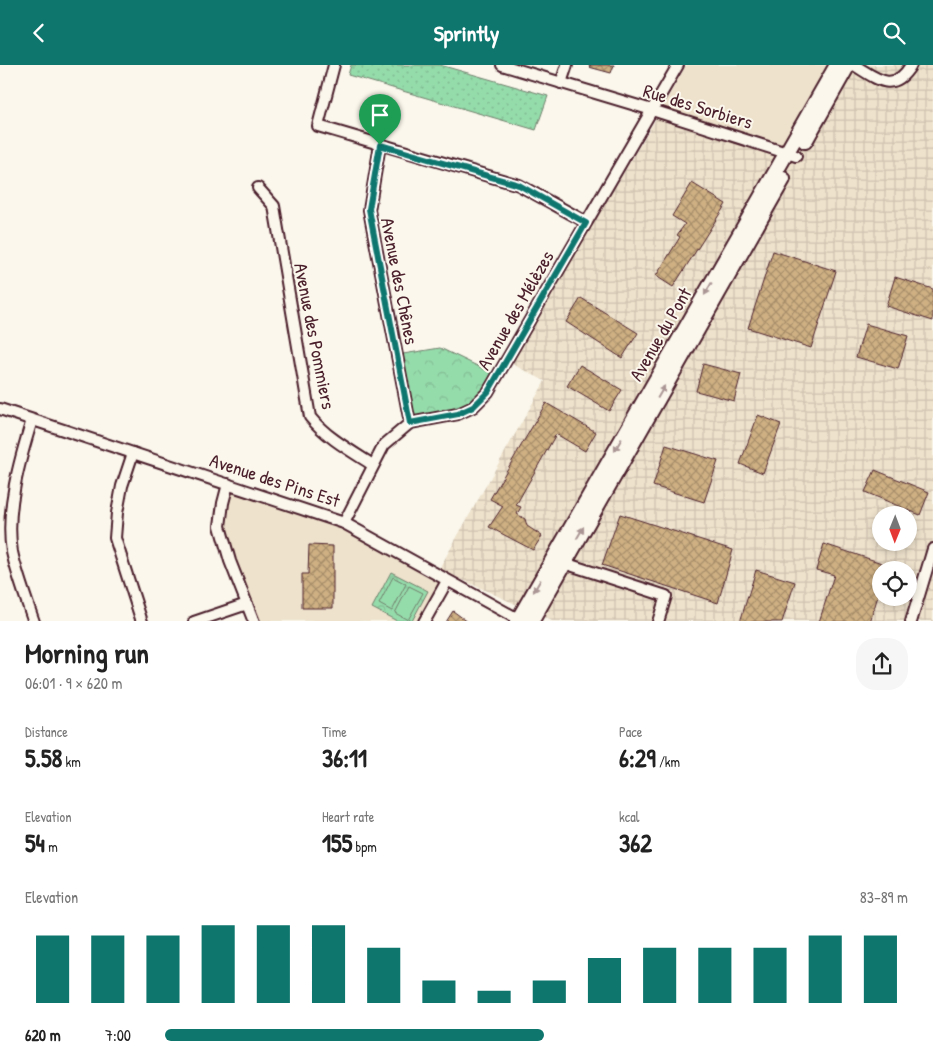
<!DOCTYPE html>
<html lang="en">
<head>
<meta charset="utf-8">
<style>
	:root { --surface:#fff; --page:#f6f6f6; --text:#222; --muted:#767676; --accent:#0f766e }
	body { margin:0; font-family:"Patrick Hand",sans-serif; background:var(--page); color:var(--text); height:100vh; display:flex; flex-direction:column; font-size:19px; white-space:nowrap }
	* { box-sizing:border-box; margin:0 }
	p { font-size:16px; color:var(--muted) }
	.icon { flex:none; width:28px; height:28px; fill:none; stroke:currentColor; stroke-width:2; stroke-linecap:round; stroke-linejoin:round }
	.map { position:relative; height:556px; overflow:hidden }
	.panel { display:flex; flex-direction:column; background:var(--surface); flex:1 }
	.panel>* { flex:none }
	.needle { width:32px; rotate:181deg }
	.buttons { position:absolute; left:872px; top:441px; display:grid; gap:10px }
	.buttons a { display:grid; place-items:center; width:45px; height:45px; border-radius:50%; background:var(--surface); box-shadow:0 2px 8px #0003; font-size:25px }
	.pin { position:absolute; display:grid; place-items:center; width:42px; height:42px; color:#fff; margin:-51px -21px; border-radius:50% 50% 50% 0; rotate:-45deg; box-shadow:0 0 5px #0007 }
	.pin .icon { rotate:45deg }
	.round { display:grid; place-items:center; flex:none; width:52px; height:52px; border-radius:20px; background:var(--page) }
	.summary { display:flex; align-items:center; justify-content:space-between; height:85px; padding:0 25px }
	h1 { font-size:28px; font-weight:700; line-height:38px }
	.metrics { display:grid; grid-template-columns:repeat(3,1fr); gap:8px; height:85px; padding:5px 25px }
	.metrics div { display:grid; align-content:center }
	.metrics b { font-size:25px; font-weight:700 }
	.metrics small { font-size:14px; font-weight:400 }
	.metrics p { font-size:14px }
	.chart { height:140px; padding:10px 25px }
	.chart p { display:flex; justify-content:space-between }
	.chart svg { width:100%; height:90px; margin-top:5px; stroke:var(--accent); stroke-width:6 }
	ul { padding:0 25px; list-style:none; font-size:16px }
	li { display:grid; grid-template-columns:80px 60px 1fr; align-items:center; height:38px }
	li i { height:12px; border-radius:6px; background:var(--accent) }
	header { display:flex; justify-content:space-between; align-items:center; height:65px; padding:0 25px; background:var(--accent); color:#fff; font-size:22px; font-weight:700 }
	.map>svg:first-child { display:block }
</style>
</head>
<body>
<header><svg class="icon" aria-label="back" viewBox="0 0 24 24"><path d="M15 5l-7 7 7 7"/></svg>Sprintly<svg class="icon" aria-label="search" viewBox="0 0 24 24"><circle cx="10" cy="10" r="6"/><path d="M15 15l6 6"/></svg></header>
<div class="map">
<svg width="933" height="557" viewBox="0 0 933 557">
	<defs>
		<pattern id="industrial-grid" width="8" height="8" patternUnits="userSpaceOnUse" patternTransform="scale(1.25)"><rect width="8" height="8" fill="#eee2cc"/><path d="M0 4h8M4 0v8" fill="none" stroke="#cec1af"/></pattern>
		<pattern id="grass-dots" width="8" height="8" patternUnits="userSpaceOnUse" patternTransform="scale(1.25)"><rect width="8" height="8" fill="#95dcab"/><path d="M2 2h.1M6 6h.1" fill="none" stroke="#82bc93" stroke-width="1.8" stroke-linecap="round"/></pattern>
		<pattern id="park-crowns" width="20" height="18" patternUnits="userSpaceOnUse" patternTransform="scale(1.25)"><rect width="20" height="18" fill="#95dcab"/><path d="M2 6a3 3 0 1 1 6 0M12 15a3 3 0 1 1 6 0" fill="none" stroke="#82bc93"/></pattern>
		<pattern id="building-cross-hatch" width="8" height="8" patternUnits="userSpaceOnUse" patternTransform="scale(1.25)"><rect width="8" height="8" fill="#ceb083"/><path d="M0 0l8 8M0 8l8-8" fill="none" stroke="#a98f6b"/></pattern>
	</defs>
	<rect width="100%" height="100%" fill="#fbf7ec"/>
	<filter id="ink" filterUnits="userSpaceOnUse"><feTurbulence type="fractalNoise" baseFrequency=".02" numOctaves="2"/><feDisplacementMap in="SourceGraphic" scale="10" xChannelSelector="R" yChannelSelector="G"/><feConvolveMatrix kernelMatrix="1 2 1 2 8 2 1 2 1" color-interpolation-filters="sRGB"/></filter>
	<g filter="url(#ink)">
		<g fill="#eee2cc">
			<path d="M686,0H844L793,93L657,52Z"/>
			<path d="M230,420L344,458L447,516L424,556H254L220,461Z"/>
		</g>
		<path fill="url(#industrial-grid)" fill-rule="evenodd" d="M851,0H933V556H552L439,504L545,316L510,298L657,52L793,93ZM881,450H909V478H881ZM881,505H909V532H881Z"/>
		<path fill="url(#grass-dots)" stroke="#707e6b" d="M351,0H440L548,31L536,65L348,10Z"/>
		<g fill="url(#park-crowns)" stroke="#707e6b">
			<path d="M440,283L496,310L473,342L411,357L397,290Z"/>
			<path d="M391,507L428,526L412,556H397L372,543Z"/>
		</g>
		<g fill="#95dcab" stroke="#707e6b">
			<path d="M393,512L406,519L392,546L379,539Z"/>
			<path d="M409,521L423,528L408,555L395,548Z"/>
		</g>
		<g fill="url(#building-cross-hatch)" stroke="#4a1f2b">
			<path d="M590,0H614L611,8L589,2Z"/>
			<path d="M692,118L726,139L673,222L656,211L680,172L677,170L685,159L672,151Z"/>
			<path d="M773,186L836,206L811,283L748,263Z"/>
			<path d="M895,212L933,224V256L886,241Z"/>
			<path d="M581,233L638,268L622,293L566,257Z"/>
			<path d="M866,259L908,271L898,304L856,292Z"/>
			<path d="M703,299L741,309L734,336L696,326Z"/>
			<path d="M580,300L622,325L609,346L567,321Z"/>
			<path d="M546,338L596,367L585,386L556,369L516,440L521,442L517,449L525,454L527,461L542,471L533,485L489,462L503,441L490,434Z"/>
			<path d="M758,350L781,359L763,408L740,399Z"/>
			<path d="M666,380L718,396L704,437L653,421Z"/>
			<path d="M875,405L929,427L920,450L865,427Z"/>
			<path d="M620,449L733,485L718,538L602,500Z"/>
			<path d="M824,479L888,500L886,505H881V521L870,557H819L834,510L816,505Z"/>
			<path d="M309,480L333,481V543H302V509H308Z"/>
			<path d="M756,505L795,517L782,557H740Z"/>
			<path d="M453,546L468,557H446Z"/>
		</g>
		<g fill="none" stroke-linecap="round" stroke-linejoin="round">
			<g stroke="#4a1f2b" stroke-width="14">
				<g id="minor">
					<path d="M334,0L318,61L519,120L586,157"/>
					<path d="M502,0L652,45L796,91"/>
					<path d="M854,0C876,13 893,30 911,0"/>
					<path d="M561,18L567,0"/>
					<path d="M380,80L369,145L410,358"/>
					<path d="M258,123L274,141L310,352C326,372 351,386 373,400"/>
					<path d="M0,344L344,458L518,554"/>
					<path d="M32,355C20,394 5,445 12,487C17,510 26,534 34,557"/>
					<path d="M133,388L122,421L117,448L115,473L142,557"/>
					<path d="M228,419L223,438L220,461L230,496L254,557"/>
					<path d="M344,458L384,380L410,358L458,349L473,342L488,327L678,0"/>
					<path d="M564,498L666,531L658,557"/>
					<path d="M194,557L247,539"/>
					<path d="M424,557L447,516"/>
					<path d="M911,557L933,484"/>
				</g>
			</g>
			<g stroke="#4a1f2b" stroke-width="18">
				<g id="major">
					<path d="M805,76L848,0"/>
					<path d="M517,557L837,0"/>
					<path d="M531,557L783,114"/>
				</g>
			</g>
			<use href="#minor" stroke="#fbf7ec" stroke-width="10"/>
			<use href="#major" stroke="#fbf7ec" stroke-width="14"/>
		</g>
		<defs><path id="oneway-solid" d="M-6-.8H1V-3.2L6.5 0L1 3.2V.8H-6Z" transform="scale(1.25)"/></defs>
		<g fill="#ab9695">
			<use href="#oneway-solid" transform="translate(708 224) rotate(120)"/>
			<use href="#oneway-solid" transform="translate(661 327) rotate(-60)"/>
			<use href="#oneway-solid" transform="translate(618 380) rotate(120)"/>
			<use href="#oneway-solid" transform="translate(580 468) rotate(-60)"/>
			<use href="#oneway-solid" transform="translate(537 521) rotate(120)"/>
		</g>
	</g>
	<g fill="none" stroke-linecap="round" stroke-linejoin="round" filter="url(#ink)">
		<g stroke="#fff" stroke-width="10">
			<path id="route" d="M380,80L519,120L586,158L488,327L473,342L458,349L410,358L369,144Z"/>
		</g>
		<use href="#route" stroke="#0f766e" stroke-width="6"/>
	</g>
	<g text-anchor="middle" stroke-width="4" stroke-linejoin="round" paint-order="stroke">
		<g font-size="19" fill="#4a1f2b" stroke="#fbf7ec">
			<text transform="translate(698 41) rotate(17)" y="7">Rue des Sorbiers</text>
			<text transform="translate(400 216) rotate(79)" y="7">Avenue des Chênes</text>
			<text transform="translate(515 245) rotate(-60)" y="7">Avenue des Mélèzes</text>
			<text transform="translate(660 269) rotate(-60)" y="7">Avenue du Pont</text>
			<text transform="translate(315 271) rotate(79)" y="7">Avenue des Pommiers</text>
			<text transform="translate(275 415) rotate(18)" y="7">Avenue des Pins Est</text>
		</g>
	</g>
</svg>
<div class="buttons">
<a><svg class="needle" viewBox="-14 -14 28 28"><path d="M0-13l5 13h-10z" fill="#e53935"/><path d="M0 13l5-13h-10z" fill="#767676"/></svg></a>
<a><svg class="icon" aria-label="locate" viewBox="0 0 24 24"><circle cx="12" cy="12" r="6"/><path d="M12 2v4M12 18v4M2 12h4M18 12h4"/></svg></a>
</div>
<div class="pin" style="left:380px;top:80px;background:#1e9e55"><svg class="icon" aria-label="arrive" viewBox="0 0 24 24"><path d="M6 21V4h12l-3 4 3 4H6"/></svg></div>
</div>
<section class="panel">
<div class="summary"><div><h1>Morning run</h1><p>06:01 · 9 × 620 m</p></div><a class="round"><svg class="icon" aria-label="share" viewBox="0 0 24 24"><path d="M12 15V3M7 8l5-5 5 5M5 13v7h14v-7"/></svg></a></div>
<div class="metrics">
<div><p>Distance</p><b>5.58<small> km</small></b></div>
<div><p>Time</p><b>36:11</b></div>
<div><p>Pace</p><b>6:29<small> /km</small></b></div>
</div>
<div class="metrics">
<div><p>Elevation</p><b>54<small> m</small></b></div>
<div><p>Heart rate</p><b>155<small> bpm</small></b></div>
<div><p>kcal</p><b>362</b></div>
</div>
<div class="chart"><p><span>Elevation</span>83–89 m</p>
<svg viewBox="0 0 160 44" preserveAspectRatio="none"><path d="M5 44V11M15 44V11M25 44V11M35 44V6M45 44V6M55 44V6M65 44V17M75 44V33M85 44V38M95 44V33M105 44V22M115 44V17M125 44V17M135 44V17M145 44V11M155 44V11"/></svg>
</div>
<ul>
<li><b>620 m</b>7:00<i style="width:51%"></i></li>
</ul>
</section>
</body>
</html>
